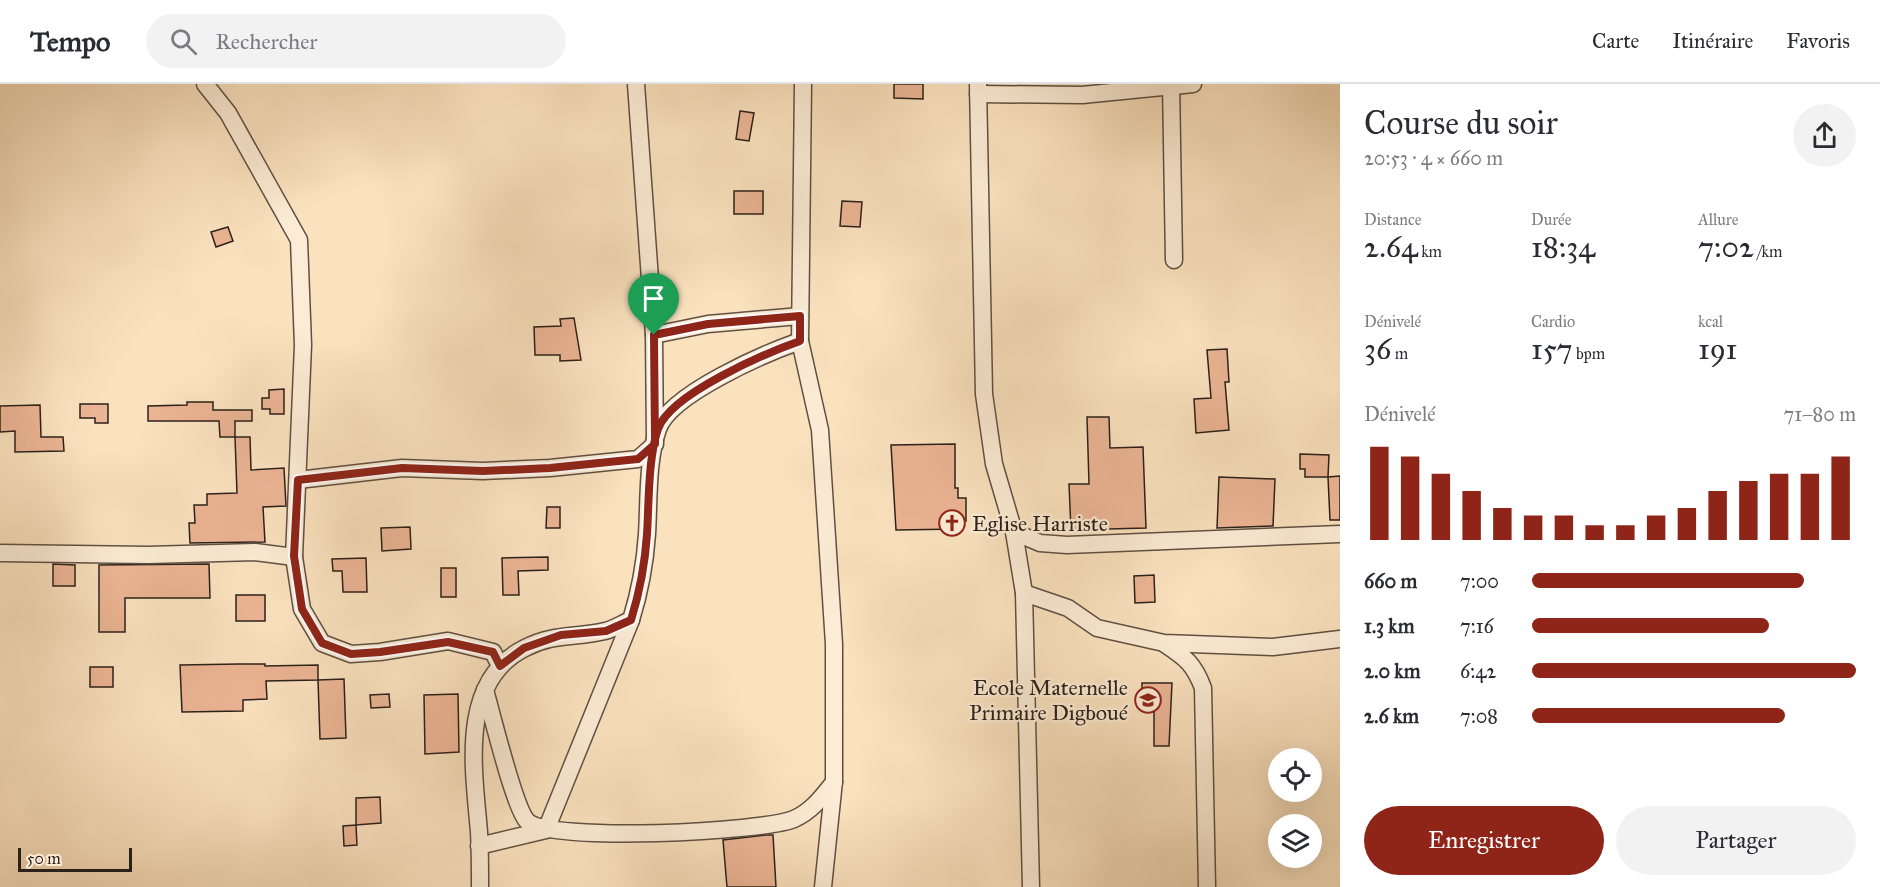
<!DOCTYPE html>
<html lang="fr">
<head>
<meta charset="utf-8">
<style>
	:root { --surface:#fff; --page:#f2f2f3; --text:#2b2b33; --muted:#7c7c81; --line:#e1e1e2; --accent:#8f2418 }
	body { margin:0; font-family:"IM FELL Great Primer",serif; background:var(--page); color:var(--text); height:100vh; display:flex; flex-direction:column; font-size:22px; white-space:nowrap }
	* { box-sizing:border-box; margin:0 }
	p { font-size:20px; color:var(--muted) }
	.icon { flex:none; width:33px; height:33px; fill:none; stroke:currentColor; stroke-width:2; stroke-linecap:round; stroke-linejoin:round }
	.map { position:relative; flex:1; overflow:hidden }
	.panel { display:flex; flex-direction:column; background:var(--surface); width:540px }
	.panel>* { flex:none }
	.buttons { position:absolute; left:1268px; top:664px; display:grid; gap:12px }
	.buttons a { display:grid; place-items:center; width:54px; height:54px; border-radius:50%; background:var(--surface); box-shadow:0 6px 24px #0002; font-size:30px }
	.scale { position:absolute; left:18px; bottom:15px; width:114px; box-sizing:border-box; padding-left:6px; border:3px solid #2b201a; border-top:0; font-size:16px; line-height:21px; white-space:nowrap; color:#2b201a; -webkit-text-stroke:4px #fcecd5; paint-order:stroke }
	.pin { position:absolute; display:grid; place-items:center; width:51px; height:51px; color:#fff; margin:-62px -26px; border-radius:50% 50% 50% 0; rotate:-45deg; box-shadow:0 0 6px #0007 }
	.pin .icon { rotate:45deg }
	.round { display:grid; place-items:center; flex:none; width:63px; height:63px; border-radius:32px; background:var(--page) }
	.head { display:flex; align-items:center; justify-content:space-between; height:102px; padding:0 24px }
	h1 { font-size:33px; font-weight:600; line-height:45px }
	.figures { display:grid; grid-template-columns:repeat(3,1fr); gap:9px; height:102px; padding:6px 24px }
	.figures div { display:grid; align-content:center }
	.figures b { font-size:30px; font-weight:600 }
	.figures small { font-size:16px; font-weight:400 }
	.figures p { font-size:16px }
	.chart { height:168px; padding:12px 24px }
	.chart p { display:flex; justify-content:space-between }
	.chart svg { width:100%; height:108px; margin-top:6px; stroke:var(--accent); stroke-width:6 }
	.cta { display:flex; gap:12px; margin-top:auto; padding:12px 24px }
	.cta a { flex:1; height:69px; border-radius:36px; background:var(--accent); color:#fff; font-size:24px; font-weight:600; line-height:69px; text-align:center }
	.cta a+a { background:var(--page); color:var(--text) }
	ul { padding:0 24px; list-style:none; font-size:20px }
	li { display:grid; grid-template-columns:96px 72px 1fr; align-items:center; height:45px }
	li i { height:15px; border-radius:8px; background:var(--accent) }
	header { display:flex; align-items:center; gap:36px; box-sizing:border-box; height:84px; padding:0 30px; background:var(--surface); border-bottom:2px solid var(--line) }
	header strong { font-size:28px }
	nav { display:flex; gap:33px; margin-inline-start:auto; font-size:21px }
	.search { width:420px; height:54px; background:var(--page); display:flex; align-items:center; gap:15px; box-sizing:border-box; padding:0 21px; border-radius:33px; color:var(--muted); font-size:22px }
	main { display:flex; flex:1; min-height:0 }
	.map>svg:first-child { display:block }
</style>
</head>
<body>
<header>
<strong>Tempo</strong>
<div class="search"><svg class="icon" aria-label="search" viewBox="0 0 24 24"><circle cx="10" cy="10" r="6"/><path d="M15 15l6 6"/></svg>Rechercher</div>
<nav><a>Carte</a><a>Itinéraire</a><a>Favoris</a></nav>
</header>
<main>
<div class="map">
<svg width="1340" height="803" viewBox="0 0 1340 803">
	<rect width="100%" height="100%" fill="#fbe2bf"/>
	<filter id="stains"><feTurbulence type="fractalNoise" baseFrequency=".00333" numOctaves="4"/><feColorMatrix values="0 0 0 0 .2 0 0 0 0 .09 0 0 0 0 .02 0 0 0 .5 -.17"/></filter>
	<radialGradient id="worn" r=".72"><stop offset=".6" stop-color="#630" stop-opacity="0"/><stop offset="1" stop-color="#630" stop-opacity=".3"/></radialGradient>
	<g fill="#ecb595" stroke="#2b201a" stroke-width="1.5">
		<path d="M894,0H923V15L894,14Z"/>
		<path d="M740,27L754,29L749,57L736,55Z"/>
		<rect x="734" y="107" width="29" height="23"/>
		<path d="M842,117L862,118L860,143L840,142Z"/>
		<path d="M228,143L233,157L216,163L211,148Z"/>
		<path d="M574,234L581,276L560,277V271H535L534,243L561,242L560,235Z"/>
		<path d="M1227,265L1229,298H1225L1229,346L1196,349L1194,315L1211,314L1207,266Z"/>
		<path d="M284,305V330H270V325H262V314H269V306Z"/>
		<path d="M187,318H213V326H252V337H235V353H220L219,337H148V322L187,321Z"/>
		<path d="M80,320H108V339H95V334H80Z"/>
		<path d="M40,321L41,353H63L64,367L15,368V347L0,348V322Z"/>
		<path d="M1087,333H1109L1110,364L1143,363L1146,444L1071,446L1069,400H1089Z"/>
		<path d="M235,353H250L251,386L284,384L286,422L263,423L265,458L190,459L189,439H195L194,421H207V410L237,409Z"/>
		<path d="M955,360V404H958V414H966V437H959L960,445L896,446L891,361Z"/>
		<path d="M1300,370L1329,371L1328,393H1305V385H1300Z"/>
		<path d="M1340,392V436H1330L1328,393Z"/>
		<path d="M1219,393L1275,395L1273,442L1217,444Z"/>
		<path d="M547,423H560V444H546Z"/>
		<path d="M410,443L411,465L382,467L381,444Z"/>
		<path d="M548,473V486L518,487L519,511H503L502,474Z"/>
		<path d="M366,474L367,508H343L342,487H333L332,475Z"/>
		<path d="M53,480L75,481V502H53Z"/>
		<path d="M209,480L210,514H125V548H99V481Z"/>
		<rect x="441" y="484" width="15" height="29"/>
		<path d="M1154,491L1155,518L1135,519L1134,492Z"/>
		<rect x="236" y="511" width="29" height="26"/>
		<path d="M239,580H265V582L318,581V596L266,597L267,615L243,616V627L182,628L180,581Z"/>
		<rect x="90" y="583" width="23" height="20"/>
		<path d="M344,595L346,654L320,655L318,596Z"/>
		<path d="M1142,599H1172L1169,662H1154V621H1142Z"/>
		<path d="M389,610L390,623L371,624L370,611Z"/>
		<path d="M458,610L459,668L425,670L424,611Z"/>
		<path d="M380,713L381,739L356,741V714Z"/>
		<path d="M356,741L357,761L344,762L343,742Z"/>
		<path d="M766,751H773L776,803H727L723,756Z"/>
	</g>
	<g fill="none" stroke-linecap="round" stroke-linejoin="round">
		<g stroke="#5f5043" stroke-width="19">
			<g id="street">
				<path d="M205,0L228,29L299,156L303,261L294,473L302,525L322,559L351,570L380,568L448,557L493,568L500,582"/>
				<path d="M803,0L800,257L820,346L834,560V697L823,803"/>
				<path d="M978,0L984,310L994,380L1014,448L1024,509L1031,803"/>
				<path d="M1171,0L1174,176"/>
				<path d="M978,10L1082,11L1193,0"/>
				<path d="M654,251L708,240L800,232"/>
				<path d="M298,396L402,384L483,387L550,384L638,375L655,360L654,251L636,0"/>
				<path d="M1014,448L1040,459L1067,461L1340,450"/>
				<path d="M0,469L148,471L255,468L294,473"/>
				<path d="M1024,509L1068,524L1097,544L1164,559L1273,563L1340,555"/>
				<path d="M1165,560C1186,574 1194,580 1203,604L1207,803"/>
				<path d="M485,606C492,630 514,723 527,737C550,759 763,748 794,735C812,727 822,713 834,698"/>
				<path d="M479,762L546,746L631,536"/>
				<path d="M480,803C480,785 480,766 479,748C474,687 458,597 525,564C554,549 576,554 605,547C614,545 623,539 631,536C640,507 645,480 647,450C649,418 647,376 658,345C670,310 766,269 800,257"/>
			</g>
		</g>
		<use href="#street" stroke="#fcecd5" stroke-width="16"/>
	</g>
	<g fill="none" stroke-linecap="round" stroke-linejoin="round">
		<g stroke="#fff" stroke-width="12">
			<path id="route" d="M654,251L655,360L638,375L550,384L483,387L402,384L298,396L294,472L302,525L322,559L351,570L380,568L448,558L493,568L500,582L524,564L561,551L606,547L631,536C640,507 645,480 647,450C649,419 648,374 658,345C670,310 766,269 800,257V232L708,240L654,251"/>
		</g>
		<use href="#route" stroke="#8f2418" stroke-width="8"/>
	</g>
	<defs>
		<g id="church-ring" transform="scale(1.35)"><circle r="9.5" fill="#fcecd5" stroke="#8f2418" stroke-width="1.5"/><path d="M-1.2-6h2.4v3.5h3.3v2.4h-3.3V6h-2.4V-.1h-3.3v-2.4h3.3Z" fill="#8f2418"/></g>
		<g id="school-ring" transform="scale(1.35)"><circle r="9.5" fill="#fcecd5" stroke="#8f2418" stroke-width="1.5"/><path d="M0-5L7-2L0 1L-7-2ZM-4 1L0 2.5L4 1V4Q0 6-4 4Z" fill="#8f2418"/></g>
	</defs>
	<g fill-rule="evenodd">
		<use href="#church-ring" x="952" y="439"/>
		<use href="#school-ring" x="1148" y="616"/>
	</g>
	<g text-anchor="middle" stroke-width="4.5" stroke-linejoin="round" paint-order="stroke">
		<g font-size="22" fill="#2b201a" stroke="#fcecd5" text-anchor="start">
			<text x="972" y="447">Eglise Harriste</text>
			<text x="1128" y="611" text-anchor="end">Ecole Maternelle<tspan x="1128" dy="25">Primaire Digboué</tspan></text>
		</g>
	</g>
	<rect width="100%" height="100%" filter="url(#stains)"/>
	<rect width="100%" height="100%" fill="url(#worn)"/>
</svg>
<div class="buttons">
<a><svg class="icon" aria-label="locate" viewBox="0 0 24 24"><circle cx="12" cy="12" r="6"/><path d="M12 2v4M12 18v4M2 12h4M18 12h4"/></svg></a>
<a><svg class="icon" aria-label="layers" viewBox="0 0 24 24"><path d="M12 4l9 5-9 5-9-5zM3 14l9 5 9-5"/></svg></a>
</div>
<div class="scale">50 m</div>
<div class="pin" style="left:654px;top:251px;background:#1e9e55"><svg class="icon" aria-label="arrive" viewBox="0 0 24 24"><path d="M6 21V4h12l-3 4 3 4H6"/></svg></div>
</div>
<section class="panel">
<div class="head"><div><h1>Course du soir</h1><p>20:53 · 4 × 660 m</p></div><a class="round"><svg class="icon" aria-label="share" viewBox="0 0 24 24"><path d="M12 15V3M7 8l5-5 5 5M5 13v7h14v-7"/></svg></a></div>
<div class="figures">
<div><p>Distance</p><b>2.64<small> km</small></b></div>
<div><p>Durée</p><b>18:34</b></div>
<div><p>Allure</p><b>7:02<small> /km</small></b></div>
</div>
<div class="figures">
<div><p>Dénivelé</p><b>36<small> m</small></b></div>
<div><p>Cardio</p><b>157<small> bpm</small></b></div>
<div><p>kcal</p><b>191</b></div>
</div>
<div class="chart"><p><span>Dénivelé</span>71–80 m</p>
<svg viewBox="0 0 160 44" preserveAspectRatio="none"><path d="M5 44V6M15 44V10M25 44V17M35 44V24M45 44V31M55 44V34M65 44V34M75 44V38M85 44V38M95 44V34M105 44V31M115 44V24M125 44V20M135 44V17M145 44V17M155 44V10"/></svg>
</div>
<ul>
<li><b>660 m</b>7:00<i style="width:84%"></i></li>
<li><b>1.3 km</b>7:16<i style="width:73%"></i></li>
<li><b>2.0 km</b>6:42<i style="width:100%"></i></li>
<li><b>2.6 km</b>7:08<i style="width:78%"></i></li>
</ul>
<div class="cta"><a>Enregistrer</a><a>Partager</a></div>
</section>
</main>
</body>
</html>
